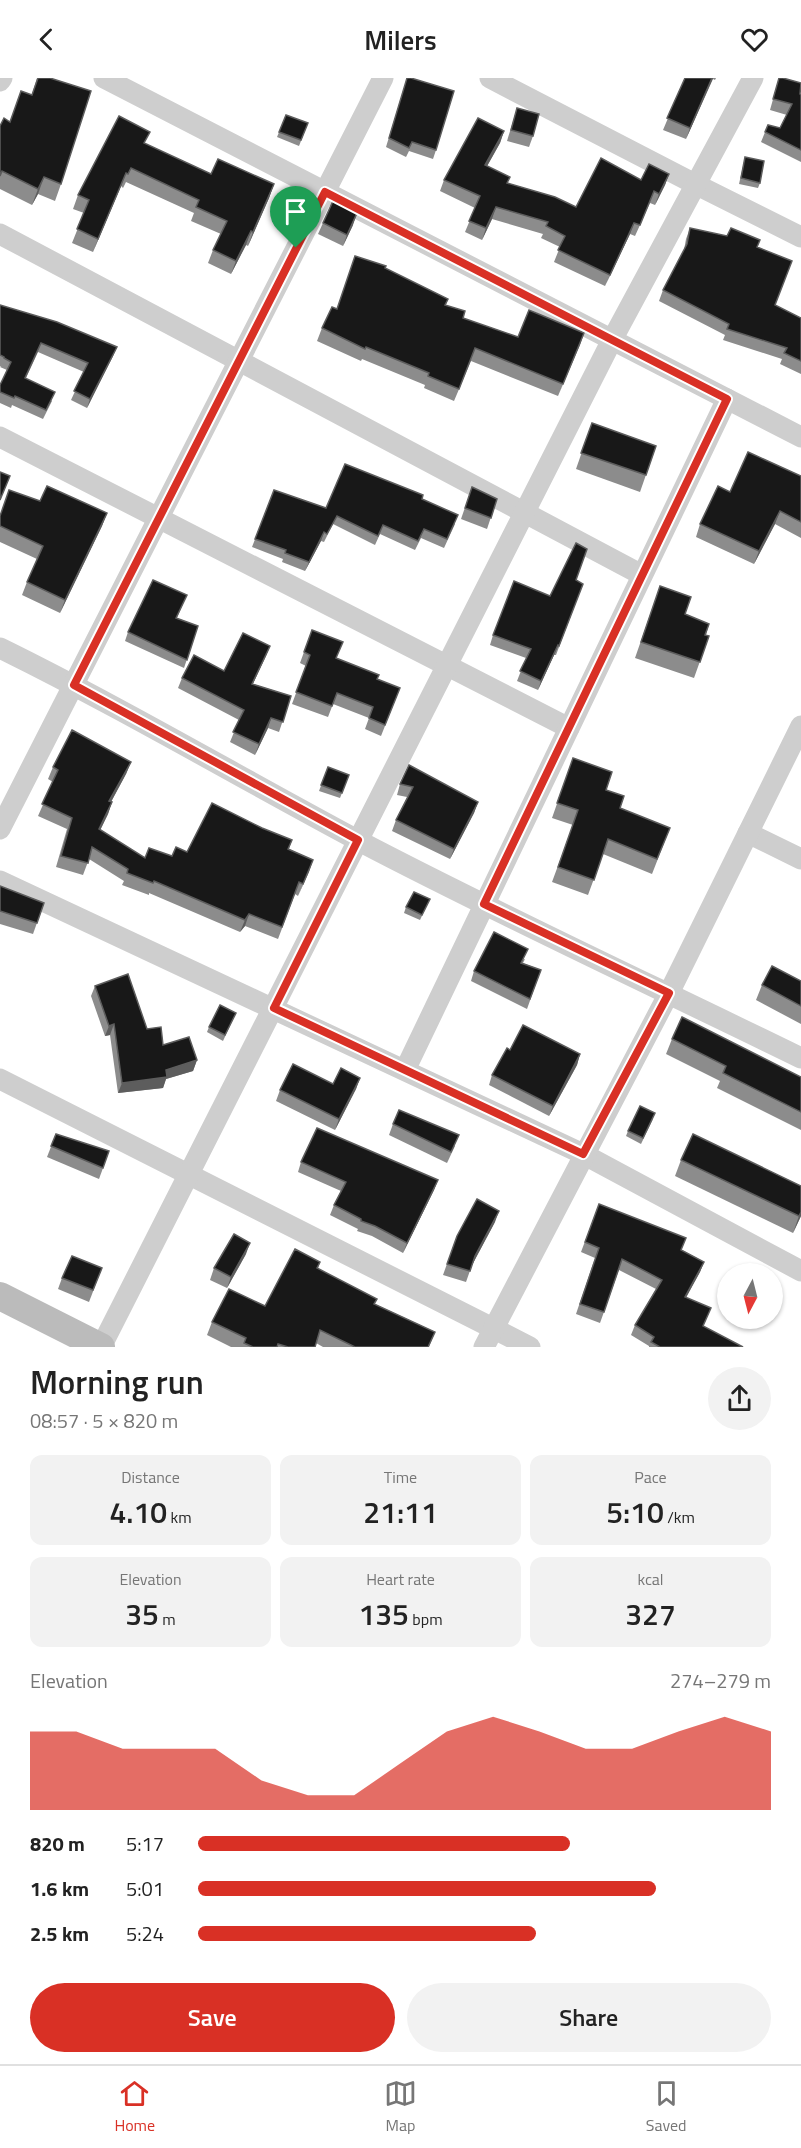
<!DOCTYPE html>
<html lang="en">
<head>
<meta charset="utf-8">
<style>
	:root { --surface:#fff; --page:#f2f2f2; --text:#222; --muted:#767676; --line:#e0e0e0; --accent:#d93025 }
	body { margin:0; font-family:"Titillium Web",sans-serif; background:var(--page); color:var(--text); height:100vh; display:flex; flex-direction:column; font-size:22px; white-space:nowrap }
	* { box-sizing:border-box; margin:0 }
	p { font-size:20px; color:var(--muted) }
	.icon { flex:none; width:33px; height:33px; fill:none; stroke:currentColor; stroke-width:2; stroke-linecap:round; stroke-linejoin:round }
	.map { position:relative; height:1269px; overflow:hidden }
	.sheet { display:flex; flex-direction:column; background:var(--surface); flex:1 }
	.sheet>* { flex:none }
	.needle { width:39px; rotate:187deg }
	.controls { position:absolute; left:717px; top:1185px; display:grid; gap:12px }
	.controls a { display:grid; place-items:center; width:66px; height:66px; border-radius:50%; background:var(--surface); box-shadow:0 2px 4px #0004; font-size:30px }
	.pin { position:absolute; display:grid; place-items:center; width:51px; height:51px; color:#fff; margin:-62px -26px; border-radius:50% 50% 50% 0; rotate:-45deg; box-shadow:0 0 6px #0007 }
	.pin .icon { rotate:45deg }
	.round { display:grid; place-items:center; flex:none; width:63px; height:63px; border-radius:32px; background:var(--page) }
	.summary { display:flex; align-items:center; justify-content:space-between; height:102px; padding:0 30px }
	h1 { font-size:33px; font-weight:600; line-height:45px }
	.stats { display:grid; grid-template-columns:repeat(3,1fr); gap:9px; height:102px; padding:6px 30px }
	.stats div { display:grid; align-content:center; border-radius:12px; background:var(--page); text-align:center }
	.stats b { font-size:30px; font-weight:600 }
	.stats small { font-size:16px; font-weight:400 }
	.stats p { font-size:16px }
	.chart { height:168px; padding:12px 30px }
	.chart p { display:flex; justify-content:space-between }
	.chart svg { width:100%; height:108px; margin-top:6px; fill:var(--accent); opacity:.7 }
	.action { display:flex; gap:12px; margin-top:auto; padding:12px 30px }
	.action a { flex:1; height:69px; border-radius:36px; background:var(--accent); color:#fff; font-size:24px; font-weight:600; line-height:69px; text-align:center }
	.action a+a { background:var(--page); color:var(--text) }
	ul { padding:0 30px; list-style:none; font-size:20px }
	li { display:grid; grid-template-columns:96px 72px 1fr; align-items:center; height:45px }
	li i { height:15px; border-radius:8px; background:var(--accent) }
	header { display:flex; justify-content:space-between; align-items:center; height:78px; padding:0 30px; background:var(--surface); font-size:27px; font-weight:600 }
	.tabs { display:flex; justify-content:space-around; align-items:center; height:84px; border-top:2px solid var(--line); background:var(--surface); font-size:16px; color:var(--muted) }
	.tabs a { display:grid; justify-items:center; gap:3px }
	.tabs .selected { color:var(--accent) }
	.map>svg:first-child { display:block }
</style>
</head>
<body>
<header><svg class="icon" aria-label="back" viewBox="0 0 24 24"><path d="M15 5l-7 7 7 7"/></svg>Milers<svg class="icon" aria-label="heart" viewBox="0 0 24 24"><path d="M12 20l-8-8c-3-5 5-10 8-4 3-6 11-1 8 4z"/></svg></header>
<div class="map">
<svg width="801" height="1269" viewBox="0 0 801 1269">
	<rect width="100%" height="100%" fill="#fff"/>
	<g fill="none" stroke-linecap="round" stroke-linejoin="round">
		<g stroke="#cecece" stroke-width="21">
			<path d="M104,0L801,359"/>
			<path d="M490,0L695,106L801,159"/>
			<path d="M0,3L2,0"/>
			<path d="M0,156L642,497"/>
			<path d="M0,359L569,650"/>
			<path d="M0,570C122,630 239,699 359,763C504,839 654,908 801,980"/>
			<path d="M0,751L383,0"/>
			<path d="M748,755L801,781"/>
			<path d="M0,803L583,1076L801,1193"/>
			<path d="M405,992L727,321"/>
			<path d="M0,1001L530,1269"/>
			<path d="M101,1269L612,262L753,0"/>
			<path d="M484,1269L669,915L801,648"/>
		</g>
		<path stroke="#bbb" stroke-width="28" d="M0,1218L101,1269"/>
	</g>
	<g fill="#8c8c8c">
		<path d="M37,0L61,106L55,123L38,116L32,127L0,111V48L10,43L32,16Z"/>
		<path d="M407,0L436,72L433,81L409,73L406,79L386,69Z"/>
		<path d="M685,0H716L715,2L713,1L686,61L663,52Z"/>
		<path d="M779,0L801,17V84L761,64L768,47L780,50L787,37L770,32Z"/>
		<path d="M517,30L533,58L529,69L507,63Z"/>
		<path d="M286,37L308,45L299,68L277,59Z"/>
		<path d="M504,53L500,65L487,88L508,105L576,129L641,102L669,96L665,107L655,127L650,125L635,158L630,156L605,208L554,184L560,169L541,160L543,156L492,141L482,162L465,154L475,130L440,113L444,102Z"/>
		<path d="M146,66L211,96L274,106L269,120L248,168L246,167L231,196L208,185L213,172L221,156L191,143L194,135L126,104L123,110L121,108L93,174L72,165L84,135L73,131L78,117Z"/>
		<path d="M745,79L760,105L758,110L739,106Z"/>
		<path d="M323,145L353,147L343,168L318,156Z"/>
		<path d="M690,150L757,169L775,227L801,240V296L780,286L782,281L723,262L725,257L659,223L663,212L684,172L686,161Z"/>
		<path d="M385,190L448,221L446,227L463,240L518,259L584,255L558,318L471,283L454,323L424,310L425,307L362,281L361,283L317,263L322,250L337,231Z"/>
		<path d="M0,227L117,269L113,278L87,330L71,322L84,294L38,274L26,300L52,323L43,341L12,327L11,330L0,325V307L7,292L0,289L1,288H0Z"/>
		<path d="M592,345L656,368L640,414L576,391Z"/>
		<path d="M801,398V460L775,446L754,486L696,459L700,446L730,414Z"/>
		<path d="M472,409L497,421L487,451L461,441Z"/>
		<path d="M274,412L326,430L422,421L455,446L444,470L421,460L415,472L380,456L375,467L333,446L324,464L321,463L305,493L282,484L283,481L252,469Z"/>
		<path d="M40,423L107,435L102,448L60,535L22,517L27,504L37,481L0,464V437Z"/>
		<path d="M576,502L583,506L556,577H554L538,612L517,603L526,580L490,567L493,557L550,518Z"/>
		<path d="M660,508L685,536L709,546L706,557L709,558L694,600L635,580Z"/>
		<path d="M183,526L177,540L198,548L184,590L125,563L128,554Z"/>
		<path d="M312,552L337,580L377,601L400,610L381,658L365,651L369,640L333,626L328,639L292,626L306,588L300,585Z"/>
		<path d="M270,568L253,606L291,618L279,654L268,650L255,677L230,664L239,642L178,610L182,600L224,593Z"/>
		<path d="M573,680L606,712L620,730L670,750L652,796L603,776L588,817L552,804L573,747L552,740Z"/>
		<path d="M131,684L126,696L111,724H112L108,736L100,752L145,780L172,778L262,750L292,762L289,771L313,782L298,818L295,816L278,861L245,848L240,854L149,815V817L122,807L124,803L89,781L83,797L56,789L67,751L38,738L53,704L48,701L53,689Z"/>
		<path d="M328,689L349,697L340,720L319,713Z"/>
		<path d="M400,706L478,724L474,735L450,781L392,753L396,742L407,719L397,717Z"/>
		<path d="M0,808L44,825L33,856L0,846Z"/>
		<path d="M430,821L420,842L404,835L406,829Z"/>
		<path d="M525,881L523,885L541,892L527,931L471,903L474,893Z"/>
		<path d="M801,903V946L756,922L762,907Z"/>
		<path d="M95,908L147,951L163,967L197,982L193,993L166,1001L163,1010L118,1015L110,957L105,958L91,918Z"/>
		<path d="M236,935L223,963L207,954L209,949Z"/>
		<path d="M672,961L801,999V1052L717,1010L720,1003L666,976Z"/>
		<path d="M510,972L580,976L577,987L549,1038L489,1007L492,997Z"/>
		<path d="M360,1000L356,1011L335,1052L276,1023L280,1012L333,1006Z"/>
		<path d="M653,1041L641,1066L626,1058L628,1053Z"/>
		<path d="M393,1046L455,1068L447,1085L389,1057Z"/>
		<path d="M56,1056L103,1090L99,1101L47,1079Z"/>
		<path d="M681,1082L801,1108V1138L793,1155L675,1098Z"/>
		<path d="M301,1084L438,1102L434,1112L403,1175L372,1158L357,1153L358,1151L330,1137L334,1127L341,1113L298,1094Z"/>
		<path d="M599,1126L704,1184L700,1194L686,1219L704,1249L743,1269H649V1268L631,1257L635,1247L656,1211L619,1192L600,1245L576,1236L595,1180L581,1174Z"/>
		<path d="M495,1144L472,1187L466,1204L443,1197L457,1158Z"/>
		<path d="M246,1176L227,1210L210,1202L214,1190Z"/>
		<path d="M320,1184L318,1191L375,1226L435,1254L429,1269H323L316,1265L315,1269H231L207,1257L212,1244L265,1228Z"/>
		<path d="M102,1190L89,1224L58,1211L62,1200Z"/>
	</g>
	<g fill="#5d5d5d">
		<path d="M712,0H713L686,61L690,50Z"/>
		<path d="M504,53L500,65L481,99L485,87Z"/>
		<path d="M126,95L121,108L93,174L98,161Z"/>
		<path d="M669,96L665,107L655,127L659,116Z"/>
		<path d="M44,99L38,116L32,127L38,111Z"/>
		<path d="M274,106L269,120L248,168L253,154Z"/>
		<path d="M496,129L492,141L482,162L486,150Z"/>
		<path d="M357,135L353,147L343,168L347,157Z"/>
		<path d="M634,145L630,156L605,208L610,197Z"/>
		<path d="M251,153L246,167L231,196L236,183Z"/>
		<path d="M584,255L580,267L558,318L563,306Z"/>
		<path d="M117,269L113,278L87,330L90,321Z"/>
		<path d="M780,433L775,446L754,486L759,473Z"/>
		<path d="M107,435L102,448L60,535L65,522Z"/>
		<path d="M324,454L321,463L305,493L309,484Z"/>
		<path d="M558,567L554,577L538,612L541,603Z"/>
		<path d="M270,568L266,578L248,616L252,606Z"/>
		<path d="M271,640L268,650L255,677L259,666Z"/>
		<path d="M131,684L126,696L105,735L109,723Z"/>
		<path d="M112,724L108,736L95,763L99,751Z"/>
		<path d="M478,724L474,735L450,781L454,771Z"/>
		<path d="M313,782L309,794L298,818Z"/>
		<path d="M249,836L245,848L240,854L245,842Z"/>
		<path d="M114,946L110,957L105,958L109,948Z"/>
		<path d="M580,976L577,987L549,1038L553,1028Z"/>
		<path d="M197,982L193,993L166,1001L163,1010L118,1015L122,1005Z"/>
		<path d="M360,1000L356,1011L335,1052L339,1041Z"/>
		<path d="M438,1102L434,1112L403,1175L407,1165Z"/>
		<path d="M499,1133L495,1144L471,1189L475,1178Z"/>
		<path d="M801,1134V1138L793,1155L799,1138Z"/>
		<path d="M250,1165L246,1176L227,1210L231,1199Z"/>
		<path d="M704,1184L700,1194L681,1229L685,1219Z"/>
	</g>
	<g fill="#181818" stroke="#5d5d5d" stroke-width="1.5">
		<path d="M38,0H50L91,13L61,106L44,99L38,111L2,93L0,98V48L4,40L10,44L21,13L32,17Z"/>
		<path d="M407,0H411L454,13L436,72L412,64L409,70L389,60Z"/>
		<path d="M685,0H712L690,50L667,40Z"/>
		<path d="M779,0H783L801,5L800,16L801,17V72L765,54L768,47L780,50L792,26L773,21Z"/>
		<path d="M517,30L539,36L533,58L511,52Z"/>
		<path d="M286,37L308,45L301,62L279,54Z"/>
		<path d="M119,38L150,54L144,65L211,96L218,81L274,106L253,154L251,153L236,183L213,172L227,143L196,129L199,122L131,90L128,96L126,95L98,161L77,151L89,122L78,117Z"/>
		<path d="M478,40L504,53L485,87L510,99L507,105L555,119L576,129L601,80L641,102L649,86L669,96L659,116L654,113L640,147L634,145L610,197L558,172L565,158L546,148L548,144L496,129L486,150L469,143L480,118L444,102Z"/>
		<path d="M745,79L764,83L760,105L741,100Z"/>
		<path d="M333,123L357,135L347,157L323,145Z"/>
		<path d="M690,150L727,158L731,150L760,162L757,169L792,183L775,227L801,240V283L784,275L787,270L727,251L729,246L663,212L687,166Z"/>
		<path d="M355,178L386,188L385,190L448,221L445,227L465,233L463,240L518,259L529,232L584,255L563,306L475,270L459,311L428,298L429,295L366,269L365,271L322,250L332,229L337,231Z"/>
		<path d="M0,227L57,244L117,269L90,321L74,313L88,285L41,265L25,300L55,314L46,332L15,318L14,320L0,314V307L11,284L4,280V279L0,277Z"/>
		<path d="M592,345L656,368L646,397L581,375Z"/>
		<path d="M748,374L801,398V444L780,433L759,473L700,446L718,408L730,414Z"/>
		<path d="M345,386L423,417L422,421L458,437L447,461L424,451L418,463L383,447L378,458L337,438L327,456L324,454L309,484L285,475L286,472L255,461L274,412L326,430Z"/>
		<path d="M0,394L10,398L0,422Z"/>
		<path d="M47,408L107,435L65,522L27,504L43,468L0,448V438L9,412L40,423Z"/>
		<path d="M472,409L497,421L491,440L465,430Z"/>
		<path d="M576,465L587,471L576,502L583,506L559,568L558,567L541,603L520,593L531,571L493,557L514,503L550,518Z"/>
		<path d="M153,502L187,517L176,540L198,548L187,582L128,554Z"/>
		<path d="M660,508L691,519L685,536L709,546L705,557L709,558L700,584L641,564Z"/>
		<path d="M312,552L343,564L336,580L379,597L377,601L400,610L385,647L369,640L373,629L337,615L332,628L296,614L310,577L304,574Z"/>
		<path d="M243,555L270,568L252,606L291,618L283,644L271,640L259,666L233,654L244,632L182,600L194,577L224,593Z"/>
		<path d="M72,652L131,684L109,723L112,724L99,751L145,780L149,770L172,778L176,769L187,774L212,725L262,750L292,762L288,771L313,782L303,806L299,804L282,849L249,836L245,842L154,803L153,805L127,795L128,791L92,769L88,785L61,778L72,740L42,726L58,692L53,689Z"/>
		<path d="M573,680L612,694L606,712L624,718L620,730L670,750L657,781L608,761L594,802L558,789L578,732L557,725Z"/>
		<path d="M409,687L478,724L454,771L396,742L413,709L400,706Z"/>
		<path d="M328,689L349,697L342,715L321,707Z"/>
		<path d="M0,808L44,825L37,845L0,833Z"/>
		<path d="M414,814L430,821L422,837L406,829Z"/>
		<path d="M494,854L528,871L521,885L541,892L530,921L474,893Z"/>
		<path d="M772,888L801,903V928L762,907Z"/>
		<path d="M128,896L147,951L161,949L163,967L189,959L197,982L166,992L167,999L122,1005L114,946L109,948L95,908Z"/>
		<path d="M220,927L236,935L225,957L209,949Z"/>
		<path d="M682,939L801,999V1034L723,995L726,988L672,961Z"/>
		<path d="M523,947L580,976L553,1028L492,997L507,970L510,972Z"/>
		<path d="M293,986L333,1006L341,990L360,1000L339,1041L280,1012Z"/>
		<path d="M640,1028L655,1035L643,1060L628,1053Z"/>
		<path d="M399,1032L459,1057L451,1074L393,1046Z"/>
		<path d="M317,1050L438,1102L407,1165L375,1148L361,1143V1141L334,1127L346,1104L301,1084Z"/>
		<path d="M56,1056L109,1073L103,1090L51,1068Z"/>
		<path d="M693,1056L801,1108V1134L799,1138L681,1082Z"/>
		<path d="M477,1121L499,1133L475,1178L470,1193L447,1186L457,1158Z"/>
		<path d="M599,1126L686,1160L681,1172L704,1184L685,1219L711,1230L703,1248L743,1269H660L651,1264L654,1259L635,1247L662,1202L622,1181L604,1234L580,1226L599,1170L585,1164Z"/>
		<path d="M234,1156L250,1165L231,1199L214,1190Z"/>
		<path d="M295,1171L320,1184L317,1190L377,1221L374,1226L435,1254L428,1269H355L320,1252L315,1269H288L278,1266L277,1269H253L244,1265L246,1260L212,1244L229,1211L265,1228Z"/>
		<path d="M72,1178L102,1190L93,1212L62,1200Z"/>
	</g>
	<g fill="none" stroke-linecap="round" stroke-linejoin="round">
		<g stroke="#fff" stroke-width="12">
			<path id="route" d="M325,114L727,321L484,826L669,915L583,1076L274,930L358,762L74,607Z"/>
		</g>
		<use href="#route" stroke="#d93025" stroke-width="8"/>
	</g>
</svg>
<div class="controls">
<a><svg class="needle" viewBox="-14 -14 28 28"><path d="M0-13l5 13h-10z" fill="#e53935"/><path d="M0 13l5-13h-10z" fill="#767676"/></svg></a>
</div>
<div class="pin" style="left:296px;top:170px;background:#1e9e55"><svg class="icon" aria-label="arrive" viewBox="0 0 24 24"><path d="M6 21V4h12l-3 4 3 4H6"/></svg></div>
</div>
<section class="sheet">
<div class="summary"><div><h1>Morning run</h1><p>08:57 · 5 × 820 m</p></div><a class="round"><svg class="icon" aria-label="share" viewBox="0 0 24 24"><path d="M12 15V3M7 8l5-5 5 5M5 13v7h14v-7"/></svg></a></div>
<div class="stats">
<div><p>Distance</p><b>4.10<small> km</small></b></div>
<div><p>Time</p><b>21:11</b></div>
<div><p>Pace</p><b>5:10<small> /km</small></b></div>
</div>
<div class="stats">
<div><p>Elevation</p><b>35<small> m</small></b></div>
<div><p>Heart rate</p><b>135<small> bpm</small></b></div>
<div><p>kcal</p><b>327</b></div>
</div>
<div class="chart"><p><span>Elevation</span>274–279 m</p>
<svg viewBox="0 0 160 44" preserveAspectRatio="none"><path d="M0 44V12L10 12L20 19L30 19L40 19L50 32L60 38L70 38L80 25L90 12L100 6L110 12L120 19L130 19L140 12L150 6L160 12V44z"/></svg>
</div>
<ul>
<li><b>820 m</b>5:17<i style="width:65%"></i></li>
<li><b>1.6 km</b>5:01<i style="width:80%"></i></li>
<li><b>2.5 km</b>5:24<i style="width:59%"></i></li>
</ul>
<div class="action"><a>Save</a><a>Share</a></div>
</section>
<nav class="tabs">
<a class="selected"><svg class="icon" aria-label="home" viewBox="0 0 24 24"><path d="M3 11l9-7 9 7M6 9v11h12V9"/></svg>Home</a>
<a><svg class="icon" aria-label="map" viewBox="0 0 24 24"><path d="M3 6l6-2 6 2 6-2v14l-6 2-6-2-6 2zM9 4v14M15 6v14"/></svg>Map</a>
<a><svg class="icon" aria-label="saved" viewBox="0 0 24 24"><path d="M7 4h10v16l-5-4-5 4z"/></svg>Saved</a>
</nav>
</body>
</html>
